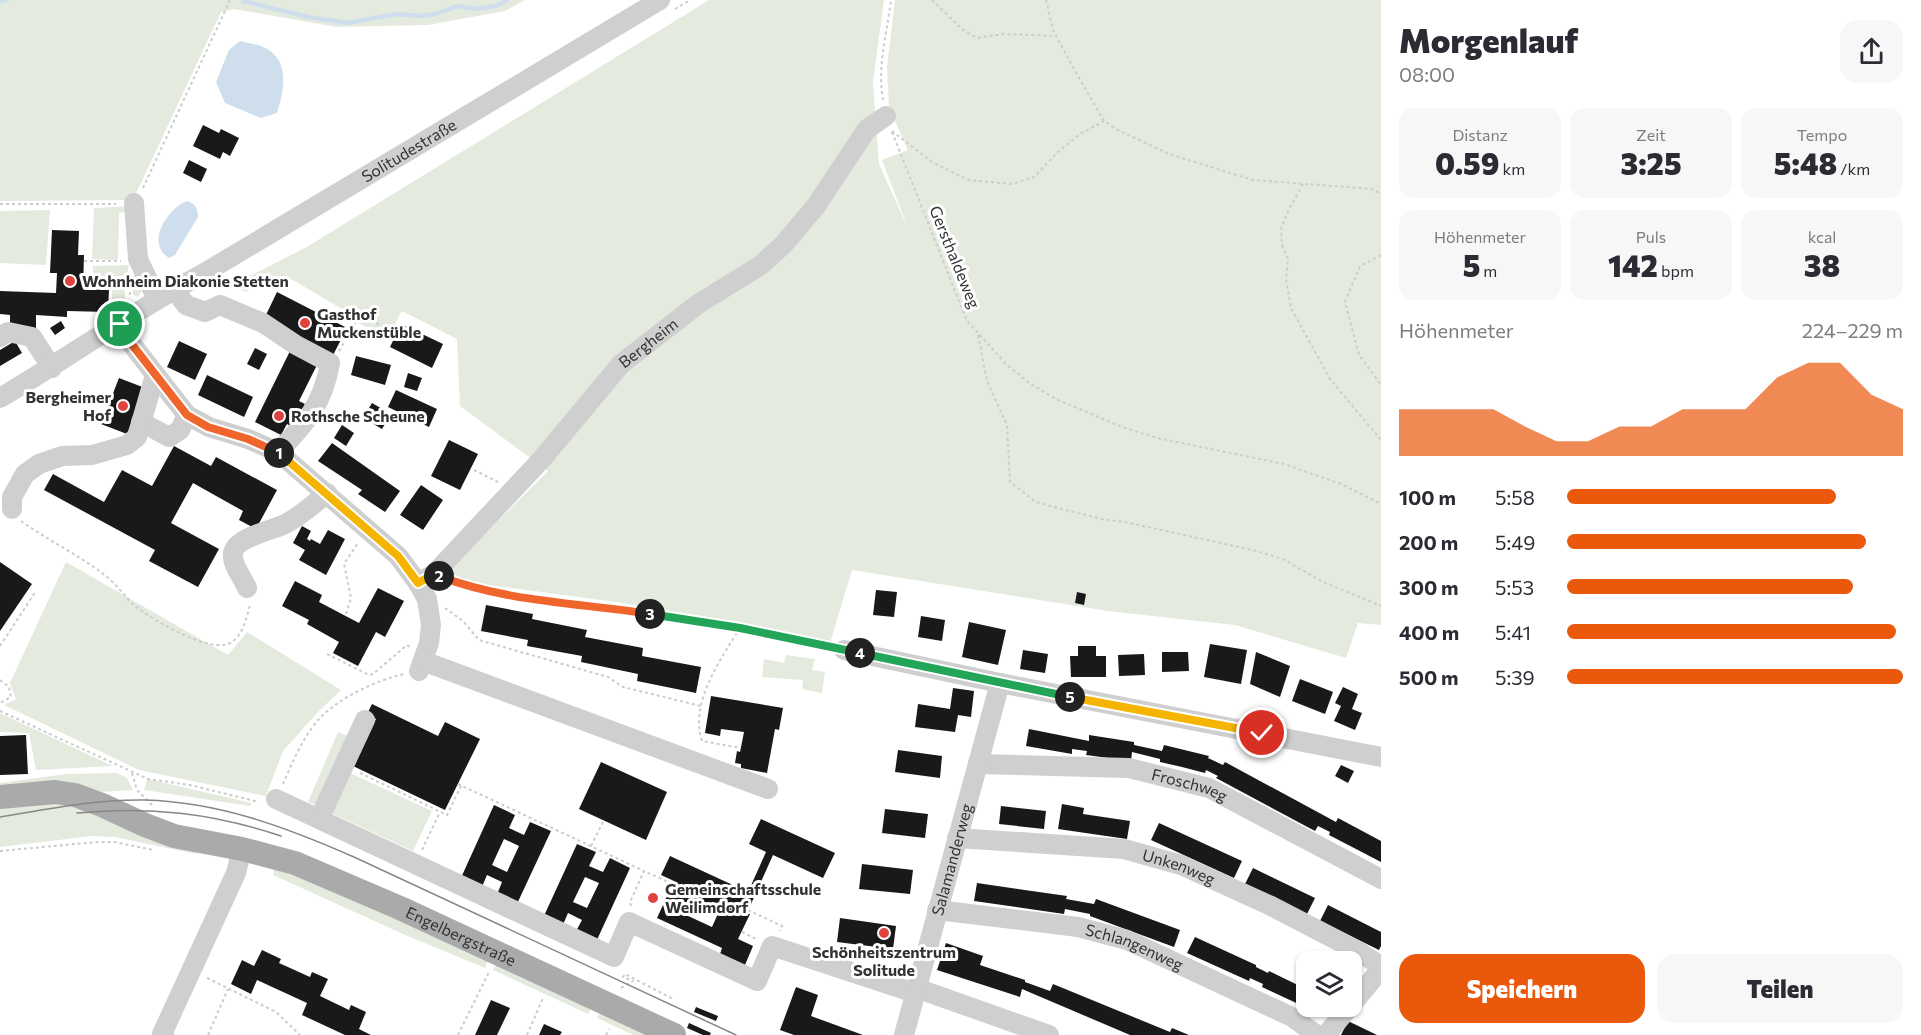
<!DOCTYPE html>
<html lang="de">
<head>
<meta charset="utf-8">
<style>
	:root { --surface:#fff; --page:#f7f7f7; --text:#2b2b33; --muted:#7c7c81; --accent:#ea580c }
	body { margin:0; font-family:Commissioner,sans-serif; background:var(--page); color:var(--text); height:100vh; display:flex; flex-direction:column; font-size:22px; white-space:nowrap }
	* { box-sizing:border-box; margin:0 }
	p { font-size:20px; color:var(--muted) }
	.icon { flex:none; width:33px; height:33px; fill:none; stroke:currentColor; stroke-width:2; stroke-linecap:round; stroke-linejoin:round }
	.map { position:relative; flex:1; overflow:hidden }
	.drawer { display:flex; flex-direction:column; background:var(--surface); width:540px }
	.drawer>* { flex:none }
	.controls { position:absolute; left:1296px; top:951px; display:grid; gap:12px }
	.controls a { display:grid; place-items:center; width:66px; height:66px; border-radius:12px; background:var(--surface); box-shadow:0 2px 4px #0004; font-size:30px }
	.pin { position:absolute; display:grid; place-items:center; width:51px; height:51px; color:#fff; margin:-26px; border:3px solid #fff; border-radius:50%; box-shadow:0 2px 6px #0007 }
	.km { position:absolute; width:30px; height:30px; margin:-15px; border-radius:50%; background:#222; color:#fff; font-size:16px; line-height:30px; text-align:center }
	.round { display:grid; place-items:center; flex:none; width:63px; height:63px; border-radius:18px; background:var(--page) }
	.overview { display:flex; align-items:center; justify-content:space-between; height:102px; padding:0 18px }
	h1 { font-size:33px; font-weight:800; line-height:45px }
	.stats { display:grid; grid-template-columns:repeat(3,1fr); gap:9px; height:102px; padding:6px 18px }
	.stats div { display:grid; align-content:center; border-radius:15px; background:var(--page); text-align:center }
	.stats b { font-size:30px; font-weight:800 }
	.stats small { font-size:16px; font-weight:400 }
	.stats p { font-size:16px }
	.chart { height:168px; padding:12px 18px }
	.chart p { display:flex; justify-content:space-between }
	.chart svg { width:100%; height:108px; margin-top:6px; fill:var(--accent); opacity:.7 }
	.primary-button { display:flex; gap:12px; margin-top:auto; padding:12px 18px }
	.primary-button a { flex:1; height:69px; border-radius:18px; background:var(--accent); color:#fff; font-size:24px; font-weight:800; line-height:69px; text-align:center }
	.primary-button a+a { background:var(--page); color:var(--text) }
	ul { padding:0 18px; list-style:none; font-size:20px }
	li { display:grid; grid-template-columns:96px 72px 1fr; align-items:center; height:45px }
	li i { height:15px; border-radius:8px; background:var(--accent) }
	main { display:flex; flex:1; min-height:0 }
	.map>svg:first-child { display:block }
</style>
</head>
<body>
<main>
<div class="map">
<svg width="1381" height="1035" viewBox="0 0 1381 1035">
	<rect width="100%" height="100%" fill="#fff"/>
	<g fill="#e4ebde">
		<path d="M0,0H525L505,11L428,25L337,27L234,9L221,12L133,200L0,201Z"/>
		<path d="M709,0H884L873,82L879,164L908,228L882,160L908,150L889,108L887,67L895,0H1381V625L1358,623L1346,658L1235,625L1108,611L852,570L830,643L623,603L475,583L447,572L548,471L460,406L457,339L402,311L387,337L352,320L354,316L291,279L288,285L267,275L246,292L232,285L305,248Z"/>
		<path d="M132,206V211L119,213L118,260L92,259L94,208Z"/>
		<path d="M50,210L46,265L0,263V211Z"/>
		<path d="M129,265L125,283V303L112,305V280L93,279V266Z"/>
		<path d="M134,275H137L142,290L138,297L133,295L132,279Z"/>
		<path d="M66,562L228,655L247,632L341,690L318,712L283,751L266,796L139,770L4,705L16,699L10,683Z"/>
		<path d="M786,655L815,659L812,670L825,672L822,693L802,689L803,680L762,677L764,659L784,663Z"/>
		<path d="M0,713L113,766L36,770L29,733L0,732Z"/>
		<path d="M338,732L348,736L318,806L308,802Z"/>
		<path d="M348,772L432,811L413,851L329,812Z"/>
		<path d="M117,773L127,778L133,790L102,792L72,785L0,788V783L66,774Z"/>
		<path d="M147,779L252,803L250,806L144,790Z"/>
		<path d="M59,800L200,850L196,854L115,837L92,836L0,847V803Z"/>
		<path d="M275,867L489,957L485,968L403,934L273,875Z"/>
		<path d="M498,961L593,1005L588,1014L493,970Z"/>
		<path d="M602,1010L657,1035H633L597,1018Z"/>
	</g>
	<g fill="#cfdeec">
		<path d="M240,41C247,43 257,44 263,47C291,59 284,90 277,113L261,118L225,103L216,82L229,50Z"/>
		<path d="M187,201C195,203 198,209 198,217L175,255L169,258C145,243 167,209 187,201Z"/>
	</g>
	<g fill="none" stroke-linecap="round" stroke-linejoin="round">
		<g stroke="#cfdeec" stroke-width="4.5">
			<path d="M0,1L6,0"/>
			<path d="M243,1L308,17L348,23L397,14L419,16L436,14L457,6L476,9L496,6L507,0"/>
		</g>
	</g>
	<g fill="#191919" fill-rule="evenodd">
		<path d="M203,125L219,133L221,129L239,138L230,156L223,152L220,159L193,146Z"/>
		<path d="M189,160L207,169L201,182L183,173Z"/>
		<path d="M52,230L79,231L78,255H84L83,289L109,290L108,312L67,311V317L36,315V328L10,327V315L0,314V291L56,293L57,273H50Z"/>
		<path d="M277,292L347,328L330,361L264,319Z"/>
		<path d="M61,321L65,328L55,335L50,328Z"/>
		<path d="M401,324L443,344L432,368L390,347Z"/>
		<path d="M15,341L22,353L0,366V350Z"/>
		<path d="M179,341L207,354L195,380L167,367Z"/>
		<path d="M292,347L319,361L299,401L305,404L294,428L287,424L281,435L255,422Z"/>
		<path d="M255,348L267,354L259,370L247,364Z"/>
		<path d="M356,356L391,365L385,385L351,375Z"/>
		<path d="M408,373L422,378L417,391L404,387Z"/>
		<path d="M207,375L253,397L244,417L198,395Z"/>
		<path d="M119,378L145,388L127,434L101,424Z"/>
		<path d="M396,390L437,409L429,427L388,407Z"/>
		<path d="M372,403L391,414L382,429L363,418Z"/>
		<path d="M342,425L354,433L346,446L334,438Z"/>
		<path d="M449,440L478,454L460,490L431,476Z"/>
		<path d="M332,443L400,491L385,512L358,494L362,490L318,461Z"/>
		<path d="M174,446L211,466L216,457L277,490L256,529L239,520L243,511L193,483L171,523L219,549L198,587L149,561L155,550L44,490L53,474L104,502L122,470L152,486Z"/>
		<path d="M421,485L443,500L423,530L400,515Z"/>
		<path d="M302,526L311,531L307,539L310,541L311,539L320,544L328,530L345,539L326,575L299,560L305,550L293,543Z"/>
		<path d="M0,562L32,584L0,631Z"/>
		<path d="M295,581L322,595L319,602L359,623L378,588L404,601L385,637L376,632L358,666L333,653L339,642L307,624L309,620L282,606Z"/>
		<path d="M876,590L897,592L894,617L873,615Z"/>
		<path d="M1077,592L1086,594L1084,605L1075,603Z"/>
		<path d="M486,605L533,614L532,619L587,630L585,637L643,648L642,656L701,667L696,693L637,681L638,674L581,662L582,656L527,646L528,640L481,631Z"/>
		<path d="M921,616L945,620L942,641L918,637Z"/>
		<path d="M969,622L1006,630L998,665L962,657Z"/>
		<path d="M1210,644L1247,650L1241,684L1204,677Z"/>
		<path d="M1078,646H1096V656H1106V677H1071L1070,656H1078Z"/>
		<path d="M1023,650L1048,654L1045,673L1020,669Z"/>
		<path d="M1162,652H1188L1189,671L1162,672Z"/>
		<path d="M1256,652L1290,666L1280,697L1250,684Z"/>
		<path d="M1144,654L1145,675L1119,676L1118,655Z"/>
		<path d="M1300,679L1333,692L1325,714L1292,701Z"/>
		<path d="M1343,687L1358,694L1352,709L1362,713L1355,730L1334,721L1341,706L1335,703Z"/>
		<path d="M953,688L974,691L971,717L958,715L955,732L915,727L918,704L950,709Z"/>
		<path d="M711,696L783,708L779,730L775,729L767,773L741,768V764L735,763L737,751L740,752L744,732L721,729L720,736L705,733Z"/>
		<path d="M372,704L438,736L445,722L480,739L445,810L353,766L376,719L367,714Z"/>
		<path d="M1029,729L1089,741V735L1134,742V745L1162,751L1164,745L1209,756L1208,758L1223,765L1225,762L1336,822L1338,818L1381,841V862L1329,835L1330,832L1318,826L1315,831L1216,778L1218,776L1206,770L1205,773L1182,767L1160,762V759L1132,752L1131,761L1086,755L1087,751L1072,749V754L1026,746Z"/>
		<path d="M26,735L28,774L0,775V736Z"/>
		<path d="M898,750L942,756L940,778L895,772Z"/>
		<path d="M601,762L667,792L646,840L579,809Z"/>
		<path d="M1341,765L1354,771L1348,783L1335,776Z"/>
		<path d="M1062,804L1084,808L1083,814L1130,821L1127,839L1058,829Z"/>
		<path d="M494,805L515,815L509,828L524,835L530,822L551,831L516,906L496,897L502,882L487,875L481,889L460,880ZM504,839L519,846L507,872L492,865Z"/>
		<path d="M1001,806L1046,811L1044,829L999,824Z"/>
		<path d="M885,809L928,814L925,838L882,833Z"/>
		<path d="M761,819L835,853L823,878L773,855L747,913L750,914L738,939L753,946L745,965L720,954L722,948L657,918L674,881L661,875L670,856L748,892L766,852L749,844ZM693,898L720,909L712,927L686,915Z"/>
		<path d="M1159,823L1242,861L1234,878L1151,840Z"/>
		<path d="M577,844L596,852L589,866L603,872L610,858L630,868L596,942L575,933L582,920L568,913L562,927L543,918ZM585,877L599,883L587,908L573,902Z"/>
		<path d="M862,864L913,870L910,894L859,889Z"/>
		<path d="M1253,868L1315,898L1307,914L1245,884Z"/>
		<path d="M977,883L1067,896L1066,899L1094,904L1096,899L1180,930L1174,947L1090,916V914L1065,909L1064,914L974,901Z"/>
		<path d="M1328,905L1381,932V946L1379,950L1320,921Z"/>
		<path d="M840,918L896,926L893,949L837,942Z"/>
		<path d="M1195,937L1256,965V967L1268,973L1269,971L1306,989V1006H1326L1322,1015L1262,987L1263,984L1250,978L1249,981L1187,953Z"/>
		<path d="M946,943L983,956L980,965L1025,980V982L1050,991L1053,984L1170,1032L1172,1028L1189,1035H1130L1022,989L1020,997L937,970Z"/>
		<path d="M262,950L281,959L279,963L310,977L312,972L328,979L320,996L349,1010L351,1005L366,1012L359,1029L371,1035H345L302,1015L307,1003L257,980L251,994L231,984L242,960L254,966Z"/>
		<path d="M796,987L818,995L811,1016L863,1035H794L780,1030Z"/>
		<path d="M491,1000L510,1008L497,1035H475Z"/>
		<path d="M696,1007L718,1016L716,1021L694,1012Z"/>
		<path d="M1348,1021L1377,1035H1341Z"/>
		<path d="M689,1023L711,1033L710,1035H703L687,1028Z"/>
		<path d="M544,1024L562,1032L560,1035H539Z"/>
	</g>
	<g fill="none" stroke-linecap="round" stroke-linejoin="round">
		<g stroke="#ccc" stroke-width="2" stroke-dasharray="3 3" stroke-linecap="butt">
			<path d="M932,0L963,30L977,38L1003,34L1056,36"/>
			<path d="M1046,0L1053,30L1075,71L1104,121L1118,130L1169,154L1253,180L1372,189L1381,194"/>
			<path d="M675,9L690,0"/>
			<path d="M883,100C877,67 887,33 891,0"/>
			<path d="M892,131L932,162L968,180L1012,184L1034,177L1059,151L1080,134L1104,121"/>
			<path d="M892,132L967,321L1006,364L1029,383L1056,399L1122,427L1157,438L1284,464L1341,484L1381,504"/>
			<path d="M1303,184L1288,211L1281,229L1282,245L1288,259L1286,280L1291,308L1330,379L1381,440"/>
			<path d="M143,188L230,0"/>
			<path d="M0,204H116"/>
			<path d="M1381,255L1360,266L1345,302L1359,355L1381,385"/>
			<path d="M84,261H121"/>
			<path d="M129,280L130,295"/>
			<path d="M978,335L987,381L1007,425L1010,482L1036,502L1054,507L1102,519L1125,522L1257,551L1285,560L1323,582L1381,606"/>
			<path d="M339,351L360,315L394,332"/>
			<path d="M474,470L498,482"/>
			<path d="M21,521C49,541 79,555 106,576C117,585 125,597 135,606C152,619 211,656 232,642C243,634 247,617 250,605"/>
			<path d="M452,580L500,594L597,605L740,628L827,646"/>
			<path d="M445,608L463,621L479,640L608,677L623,687L701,706"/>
			<path d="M346,614L351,598L344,564L358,543"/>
			<path d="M740,628C721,658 689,704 702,741L741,748"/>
			<path d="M0,646L36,591"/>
			<path d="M327,654L369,675L373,674L407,645L410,647"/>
			<path d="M0,680L9,687L11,697L0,703"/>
			<path d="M0,711L148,779L190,785L259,802"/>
			<path d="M132,773L137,790L154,807"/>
			<path d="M360,773L447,815L461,786"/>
			<path d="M283,784C293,761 304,734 322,716C343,696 375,681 404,674"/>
			<path d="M458,784L644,871"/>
			<path d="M591,846L604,820"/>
			<path d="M422,850L440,812"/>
			<path d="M0,851L97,842H115L153,850"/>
			<path d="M631,906L630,902L644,871L672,884"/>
			<path d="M748,910L782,926L780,931"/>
			<path d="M742,932L756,939"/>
			<path d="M207,978L276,1012L300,1035"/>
			<path d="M621,988L633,981L623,977L625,974L673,999"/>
			<path d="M208,1035L228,989"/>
			<path d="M458,1035L489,972"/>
			<path d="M527,1035L543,998"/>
			<path d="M606,1035L609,1029"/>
		</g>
		<g stroke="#cfcfcf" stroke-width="20">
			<path d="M134,203L138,259L157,299"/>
			<path d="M174,289L186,305L205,312L220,305L263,323L296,345L330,363C323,404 306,423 278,452"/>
			<path d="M119,324L130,342L187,415L209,427L248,439L278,452L398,556L418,583L427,599L431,625L429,643L419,671"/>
			<path d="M0,337L8,332L32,337L52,368"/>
			<path id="s1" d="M0,398C69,357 135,310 206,272L660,0"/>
			<path d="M141,422L169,437L180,430L187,415"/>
			<path d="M12,509V497L25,474L39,464L62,456L92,455L127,445L137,437L155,375"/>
			<path id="s2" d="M418,583L434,574L541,460L621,364L698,304L761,265L783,245L816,206L867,129L886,116"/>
			<path d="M247,588C243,578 231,564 233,553C236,537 273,530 285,524C301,516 314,504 327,493"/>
			<path d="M844,650L1000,683L1381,757"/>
			<path d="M423,661L768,789"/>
			<path id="s3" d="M978,764L1129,768L1209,788L1381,879"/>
			<path d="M276,799L614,957L629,922L757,981L772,946L915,993"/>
			<path d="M319,819L365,720"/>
			<path id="s4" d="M957,838L1124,849L1181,865L1269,905L1356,950L1381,966"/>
			<path id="s5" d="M937,910L1078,927L1127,940L1292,1017L1317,1035"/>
			<path d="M916,988L1049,1035"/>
			<path d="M1352,1004L1381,969"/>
			<path d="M164,1035L162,1034L236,873L242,849"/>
			<path id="s6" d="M904,1035L1000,683"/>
			<path d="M1326,1035L1350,1006"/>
		</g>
		<path stroke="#aaa" stroke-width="24" id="s7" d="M0,797L55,792L75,795L102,805L145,825L174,836L242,849L295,863L400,908L674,1035"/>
		<g stroke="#878787" stroke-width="1.5">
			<path d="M77,813C149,806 212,813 281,836"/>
			<path d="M0,817C48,809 96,799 145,800C219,802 286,827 354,857L736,1035"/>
		</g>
	</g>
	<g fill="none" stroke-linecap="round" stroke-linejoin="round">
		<g stroke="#fff" stroke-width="12">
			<path id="split-1" d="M120,324L130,342L187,415L208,427L248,439L279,453"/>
		</g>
		<g stroke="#fff" stroke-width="12">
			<path id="split-2" d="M279,453L398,556L418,583L434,574L439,576"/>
		</g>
		<g stroke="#fff" stroke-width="12">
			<path id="split-3" d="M439,576C506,602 580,603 650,614"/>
		</g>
		<g stroke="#fff" stroke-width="12">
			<path id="split-4" d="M650,614L740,628L860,653"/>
		</g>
		<g stroke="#fff" stroke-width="12">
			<path id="split-5" d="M860,653L1070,697"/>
		</g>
		<g stroke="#fff" stroke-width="12">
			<path id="split-6" d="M1070,697L1262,733"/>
		</g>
		<use href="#split-1" stroke="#f0652b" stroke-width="8"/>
		<use href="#split-2" stroke="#f5b400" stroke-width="8"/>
		<use href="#split-3" stroke="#f0652b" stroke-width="8"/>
		<use href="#split-4" stroke="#22a559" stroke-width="8"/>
		<use href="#split-5" stroke="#22a559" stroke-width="8"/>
		<use href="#split-6" stroke="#f5b400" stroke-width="8"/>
	</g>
	<g fill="#de433f" stroke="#fff" stroke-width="2">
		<circle cx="70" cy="281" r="6"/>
		<circle cx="305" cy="323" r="6"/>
		<circle cx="123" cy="406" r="6"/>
		<circle cx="279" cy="416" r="6"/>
		<circle cx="653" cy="898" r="6"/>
		<circle cx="884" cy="933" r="6"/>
	</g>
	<g text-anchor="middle" stroke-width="6" stroke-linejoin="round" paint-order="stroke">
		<g font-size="16" fill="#323232" stroke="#fff">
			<text dy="6" stroke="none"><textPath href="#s1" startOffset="478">Solitudestraße</textPath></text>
			<text transform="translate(955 257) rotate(68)" y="6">Gersthaldeweg</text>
			<text dy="6" stroke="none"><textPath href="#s2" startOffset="334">Bergheim</textPath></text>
			<text dy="6" stroke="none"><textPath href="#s3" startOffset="214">Froschweg</textPath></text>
			<text dy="6" stroke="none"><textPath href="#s6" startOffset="182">Salamanderweg</textPath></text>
			<text dy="6" stroke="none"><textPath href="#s4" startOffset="225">Unkenweg</textPath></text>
			<text dy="6" stroke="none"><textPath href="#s7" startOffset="488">Engelbergstraße</textPath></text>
			<text dy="6" stroke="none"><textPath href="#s5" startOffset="202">Schlangenweg</textPath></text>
		</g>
		<g font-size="16" font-weight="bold" fill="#323232" stroke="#fff" text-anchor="start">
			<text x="82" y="287">Wohnheim Diakonie Stetten</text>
			<text x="317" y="320">Gasthof<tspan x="317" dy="18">Muckenstüble</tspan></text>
			<text x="111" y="403" text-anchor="end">Bergheimer<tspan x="111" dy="18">Hof</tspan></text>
			<text x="291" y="422">Rothsche Scheune</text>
			<text x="665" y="895">Gemeinschaftsschule<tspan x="665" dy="18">Weilimdorf</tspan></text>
			<text x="884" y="958" text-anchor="middle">Schönheitszentrum<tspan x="884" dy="18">Solitude</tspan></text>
		</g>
	</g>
</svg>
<div class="controls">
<a><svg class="icon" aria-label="layers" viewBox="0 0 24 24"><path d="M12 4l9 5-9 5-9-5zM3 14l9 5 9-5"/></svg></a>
</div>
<div class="pin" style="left:120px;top:324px;background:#1e9e55"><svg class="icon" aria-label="arrive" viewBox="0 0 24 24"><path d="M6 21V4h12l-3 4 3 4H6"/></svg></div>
<div class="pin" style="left:1262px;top:733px;background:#d93025"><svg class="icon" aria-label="check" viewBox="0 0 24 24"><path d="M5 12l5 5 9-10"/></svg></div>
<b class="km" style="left:279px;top:453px">1</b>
<b class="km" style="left:439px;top:576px">2</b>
<b class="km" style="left:650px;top:614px">3</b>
<b class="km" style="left:860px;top:653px">4</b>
<b class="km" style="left:1070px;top:697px">5</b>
</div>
<section class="drawer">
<div class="overview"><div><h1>Morgenlauf</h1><p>08:00</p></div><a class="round"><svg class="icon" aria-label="share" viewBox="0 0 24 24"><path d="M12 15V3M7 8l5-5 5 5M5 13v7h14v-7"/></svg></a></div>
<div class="stats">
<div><p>Distanz</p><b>0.59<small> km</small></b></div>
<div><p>Zeit</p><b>3:25</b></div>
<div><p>Tempo</p><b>5:48<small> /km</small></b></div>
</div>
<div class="stats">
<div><p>Höhenmeter</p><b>5<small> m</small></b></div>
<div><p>Puls</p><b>142<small> bpm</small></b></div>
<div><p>kcal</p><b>38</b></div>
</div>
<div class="chart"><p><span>Höhenmeter</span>224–229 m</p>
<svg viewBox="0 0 160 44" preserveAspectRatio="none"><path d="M0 44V25L10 25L20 25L30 25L40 32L50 38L60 38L70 32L80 32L90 25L100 25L110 25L120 12L130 6L140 6L150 19L160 25V44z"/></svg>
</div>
<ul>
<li><b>100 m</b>5:58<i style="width:80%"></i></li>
<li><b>200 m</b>5:49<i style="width:89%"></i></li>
<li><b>300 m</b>5:53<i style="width:85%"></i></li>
<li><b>400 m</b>5:41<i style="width:98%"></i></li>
<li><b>500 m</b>5:39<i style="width:100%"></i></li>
</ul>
<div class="primary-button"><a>Speichern</a><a>Teilen</a></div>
</section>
</main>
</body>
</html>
